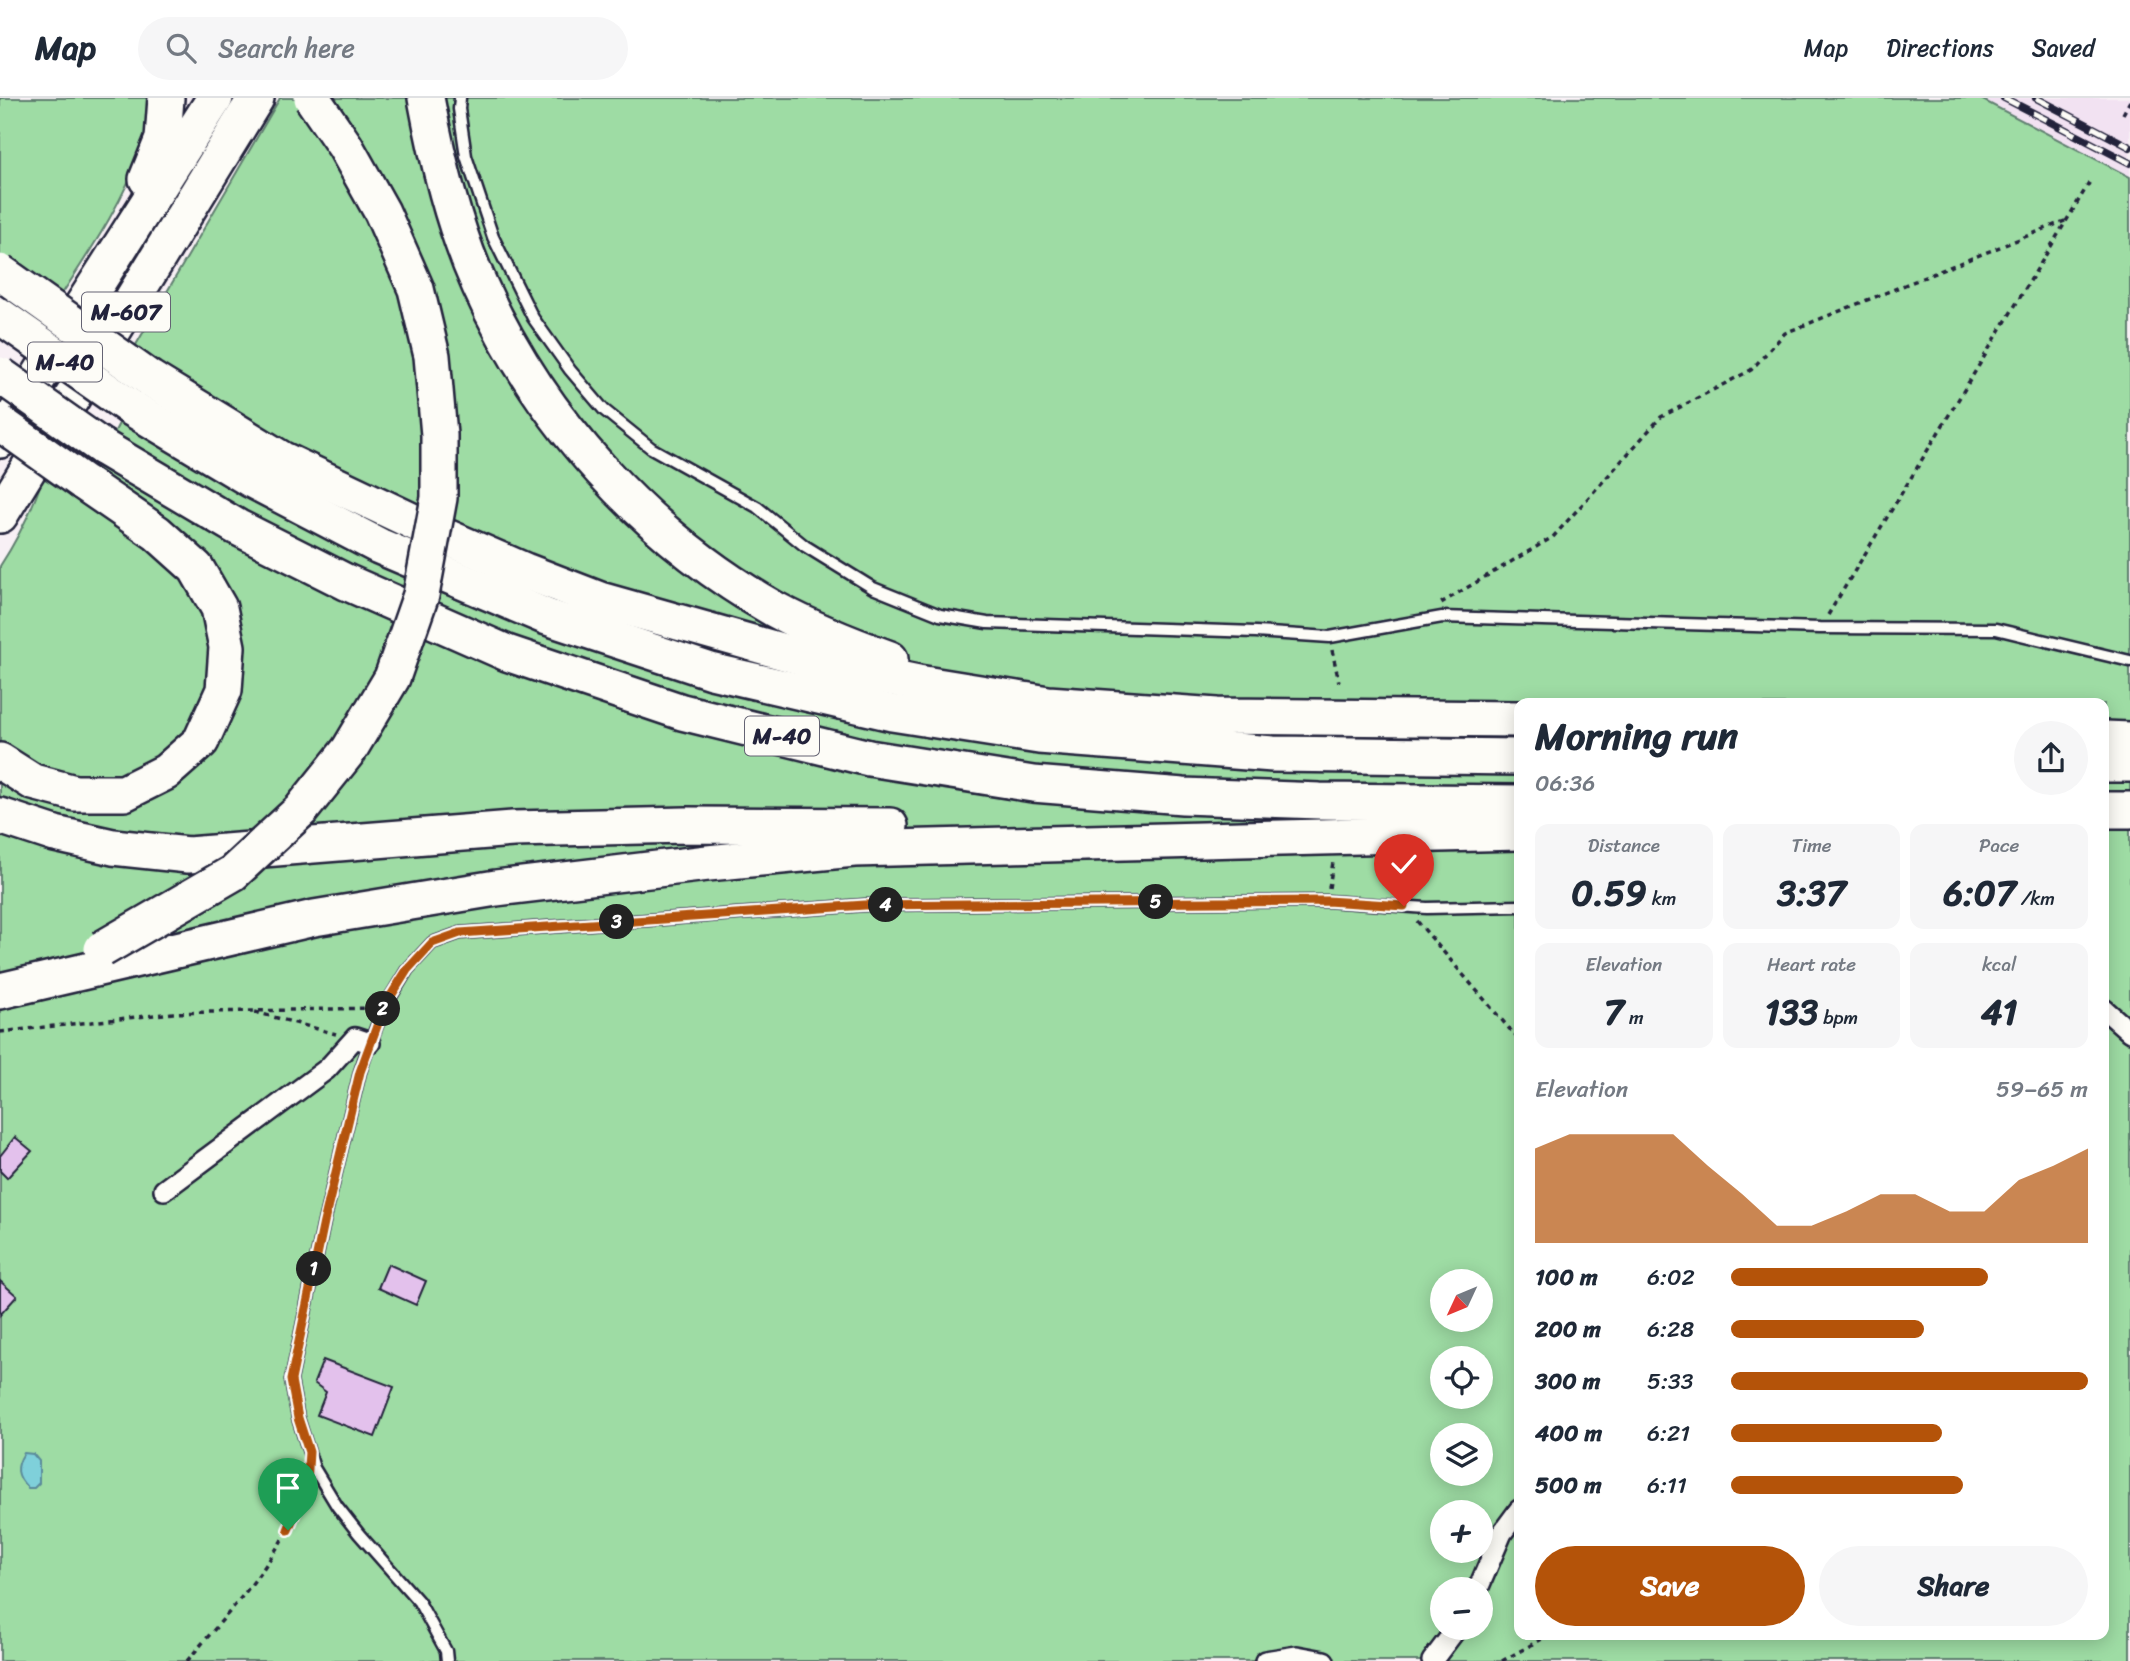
<!DOCTYPE html>
<html lang="en">
<head>
<meta charset="utf-8">
<style>
	:root { --surface:#fff; --page:#f6f6f7; --text:#1f2937; --muted:#747a83; --line:#e0e1e3; --accent:#b45309 }
	body { margin:0; font-family:Sriracha,sans-serif; background:var(--page); color:var(--text); height:100vh; display:flex; flex-direction:column; font-size:26px; white-space:nowrap }
	* { box-sizing:border-box; margin:0 }
	p { font-size:23px; color:var(--muted) }
	.icon { flex:none; width:38px; height:38px; fill:none; stroke:currentColor; stroke-width:2; stroke-linecap:round; stroke-linejoin:round }
	.map { position:relative; flex:1; overflow:hidden }
	.side { position:absolute; left:1514px; top:600px; width:595px; height:942px; display:flex; flex-direction:column; background:var(--surface); border-radius:14px; box-shadow:0 4px 18px #0003 }
	.side>* { flex:none }
	.needle { width:46px; rotate:226deg }
	.controls { position:absolute; left:1430px; top:1171px; display:grid; gap:14px }
	.controls a { display:grid; place-items:center; width:63px; height:63px; border-radius:50%; background:var(--surface); box-shadow:0 4px 18px #0003; font-size:35px }
	.pin { position:absolute; display:grid; place-items:center; width:60px; height:60px; color:#fff; margin:-72px -30px; border-radius:50% 50% 50% 0; rotate:-45deg; box-shadow:0 0 7px #0007 }
	.pin .icon { rotate:45deg }
	.km { position:absolute; width:35px; height:35px; margin:-18px; border-radius:50%; background:#222; color:#fff; font-size:19px; line-height:35px; text-align:center }
	.round { display:grid; place-items:center; flex:none; width:74px; height:74px; border-radius:37px; background:var(--page) }
	.summary { display:flex; align-items:center; justify-content:space-between; height:119px; padding:0 21px }
	h1 { font-size:38px; font-weight:700; line-height:52px }
	.figures { display:grid; grid-template-columns:repeat(3,1fr); gap:10px; height:119px; padding:7px 21px }
	.figures div { display:grid; align-content:center; border-radius:14px; background:var(--page); text-align:center }
	.figures b { font-size:35px; font-weight:700 }
	.figures small { font-size:19px; font-weight:400 }
	.figures p { font-size:19px }
	.chart { height:196px; padding:14px 21px }
	.chart p { display:flex; justify-content:space-between }
	.chart svg { width:100%; height:126px; margin-top:7px; fill:var(--accent); opacity:.7 }
	.cta { display:flex; gap:14px; margin-top:auto; padding:14px 21px }
	.cta a { flex:1; height:80px; border-radius:42px; background:var(--accent); color:#fff; font-size:28px; font-weight:700; line-height:80px; text-align:center }
	.cta a+a { background:var(--page); color:var(--text) }
	ul { padding:0 21px; list-style:none; font-size:23px }
	li { display:grid; grid-template-columns:112px 84px 1fr; align-items:center; height:52px }
	li i { height:18px; border-radius:9px; background:var(--accent) }
	header { display:flex; align-items:center; gap:42px; box-sizing:border-box; height:98px; padding:0 35px; background:var(--surface); border-bottom:2px solid var(--line) }
	header strong { font-size:33px }
	nav { display:flex; gap:38px; margin-inline-start:auto; font-size:24px }
	.search { width:490px; height:63px; background:var(--page); display:flex; align-items:center; gap:18px; box-sizing:border-box; padding:0 24px; border-radius:38px; color:var(--muted); font-size:26px }
	.map>svg:first-child { display:block }
</style>
</head>
<body>
<header>
<strong>Map</strong>
<div class="search"><svg class="icon" aria-label="search" viewBox="0 0 24 24"><circle cx="10" cy="10" r="6"/><path d="M15 15l6 6"/></svg>Search here</div>
<nav><a>Map</a><a>Directions</a><a>Saved</a></nav>
</header>
<div class="map">
<svg width="2130" height="1563" viewBox="0 0 2130 1563">
	<rect width="100%" height="100%" fill="#f8f0f5"/>
	<filter id="ink" filterUnits="userSpaceOnUse"><feTurbulence type="fractalNoise" baseFrequency=".0143" numOctaves="2"/><feDisplacementMap in="SourceGraphic" scale="14" xChannelSelector="R" yChannelSelector="G"/><feConvolveMatrix kernelMatrix="1 2 1 2 8 2 1 2 1" color-interpolation-filters="sRGB"/></filter>
	<g filter="url(#ink)">
		<path fill="#f2e2f2" d="M1975,0H2130V85Z"/>
		<g fill="#9edca4" stroke="#607f70" stroke-width="2" fill-rule="evenodd">
			<path d="M0,0H152C154,18 148,31 143,47C123,106 90,153 56,205L0,162Z"/>
			<path d="M280,0H1979L2130,79V1563H0V468C19,439 32,412 43,380L79,402L151,264L133,252ZM1519,606H2104V1536H1519ZM1442,1183H1480V1222H1442ZM1442,1260H1480V1298H1442ZM1442,1337H1480V1376H1442ZM1442,1414H1480V1452H1442ZM1442,1491H1480V1530H1442Z"/>
		</g>
		<path fill="#7fd0da" stroke="#5a8a9a" stroke-width="2" d="M24,1355L33,1356L39,1363V1385L34,1390H28C16,1378 15,1369 24,1355Z"/>
		<g fill="#e3c1ec" stroke="#22223b" stroke-width="2">
			<path d="M15,1039L32,1053L7,1080L0,1073V1058Z"/>
			<path d="M388,1166L426,1183L416,1207L378,1190Z"/>
			<path d="M0,1183L17,1198L0,1217Z"/>
			<path d="M323,1262L394,1289L375,1339L317,1317L326,1294L314,1285Z"/>
		</g>
		<g fill="none" stroke-linecap="round" stroke-linejoin="round">
			<g stroke="#22223b" stroke-width="15">
				<g id="service">
					<path d="M460,0L459,11L466,58L493,139L533,220L570,272L604,312L651,350L757,409L805,448L873,490L940,517L987,525L1256,534L1330,539L1442,519L1820,530L1996,531L2130,563"/>
					<path d="M447,1563L446,1553L419,1504L359,1436L337,1408L314,1370L298,1320L291,1282L324,1124L360,974L370,945L384,910L407,872L432,845L460,835L865,807L1327,803L1427,810L1519,808"/>
				</g>
			</g>
			<g stroke="#22223b" stroke-width="24">
				<g id="minor">
					<path d="M2104,911L2130,934"/>
					<path d="M164,1092L327,971L355,940L370,945"/>
					<path d="M1478,1491L1502,1435L1519,1412"/>
					<path d="M1265,1563L1297,1558L1324,1563"/>
					<path d="M1432,1563L1457,1530"/>
				</g>
			</g>
			<g stroke="#22223b" stroke-width="40">
				<g id="motorway">
					<path d="M426,0C438,64 453,128 480,188C540,322 646,438 774,511C811,531 851,547 890,561"/>
					<path d="M147,81L163,41L166,0"/>
					<path d="M149,280L281,361L435,434L525,473L600,502L830,567L918,585L1048,606L1217,618L1519,621"/>
					<path d="M130,309L252,382L379,448L547,519L711,573L892,615L1039,638L1273,656L1519,659"/>
					<path d="M0,342L81,210L215,0"/>
					<path d="M102,349L237,429L346,484L507,555L682,614L869,660L1033,686L1183,698L1320,703L1519,705"/>
					<path d="M0,417L256,0"/>
					<path d="M2104,641L2130,642"/>
					<path d="M0,663L33,684L75,695H124L166,674L201,643L224,592L227,549L219,510L196,470L157,435L83,384"/>
					<path d="M2104,666H2130"/>
					<path d="M2104,712H2130"/>
					<path d="M0,718L55,736L113,749L188,757L513,731L686,727L890,728"/>
					<path d="M0,893L314,820L496,790L708,765L854,751L1519,734"/>
				</g>
			</g>
			<g stroke="#22223b" stroke-width="3.5" stroke-dasharray="5 5" stroke-linecap="butt">
				<path d="M2123,16L2130,3"/>
				<path d="M1441,505L1553,439L1661,319L1751,272L1785,235L2067,122"/>
				<path d="M1828,517L2091,82"/>
				<path d="M1332,552L1339,584"/>
				<path d="M1329,790L1333,764"/>
				<path d="M1417,823L1519,942"/>
				<path d="M255,914L336,936"/>
				<path d="M0,934L173,915L371,910"/>
				<path d="M187,1563C233,1509 287,1454 307,1384"/>
				<path d="M1502,1563L1551,1536"/>
			</g>
			<use href="#service" stroke="#fdfcf7" stroke-width="10"/>
			<use href="#minor" stroke="#fdfcf7" stroke-width="19"/>
			<use href="#motorway" stroke="#fdfcf7" stroke-width="35"/>
			<g stroke="#22223b" stroke-width="8">
				<g id="rail">
					<path d="M2004,0L2130,65"/>
					<path d="M2036,0L2130,49"/>
				</g>
			</g>
			<use href="#rail" stroke="#fdfcf7" stroke-width="5" stroke-dasharray="16" stroke-linecap="butt"/>
			<g stroke="#22223b" stroke-width="40" stroke-linecap="butt">
				<g id="motorway-bridge">
					<path d="M0,174L149,280"/>
					<path d="M0,218L130,309"/>
					<path d="M0,277L102,349"/>
					<path d="M0,325L83,384"/>
					<path d="M102,851L233,775L301,712L349,652L392,580L421,497L439,400V337L432,258L416,191L382,114L345,48L312,0"/>
				</g>
			</g>
			<use href="#motorway-bridge" stroke="#fdfcf7" stroke-width="35"/>
		</g>
	</g>
	<g fill="none" stroke-linecap="round" stroke-linejoin="round" filter="url(#ink)">
		<g stroke="#fff" stroke-width="14">
			<path id="route" d="M288,1432L307,1386L309,1354L298,1320L291,1282L324,1124L360,974L384,909L407,872L432,845L460,835L865,807L1327,803L1404,808"/>
		</g>
		<use href="#route" stroke="#b45309" stroke-width="9"/>
	</g>
	<g text-anchor="middle" stroke-width="7" stroke-linejoin="round" paint-order="stroke">
		<g fill="#fdfcf7" stroke="#646373" stroke-width="2">
			<rect x="82" y="194.5" width="88" height="39" rx="5"/>
			<rect x="28" y="244.5" width="74" height="39" rx="5"/>
			<rect x="745" y="618.5" width="74" height="39" rx="5"/>
		</g>
		<g font-size="23" font-weight="bold" fill="#22223b">
			<text x="126" y="222">M-607</text>
			<text x="65" y="272">M-40</text>
			<text x="782" y="646">M-40</text>
		</g>
	</g>
</svg>
<div class="controls">
<a><svg class="needle" viewBox="-14 -14 28 28"><path d="M0-13l5 13h-10z" fill="#e53935"/><path d="M0 13l5-13h-10z" fill="#747a83"/></svg></a>
<a><svg class="icon" aria-label="locate" viewBox="0 0 24 24"><circle cx="12" cy="12" r="6"/><path d="M12 2v4M12 18v4M2 12h4M18 12h4"/></svg></a>
<a><svg class="icon" aria-label="layers" viewBox="0 0 24 24"><path d="M12 4l9 5-9 5-9-5zM3 14l9 5 9-5"/></svg></a>
<a>+</a>
<a>−</a>
</div>
<div class="pin" style="left:288px;top:1432px;background:#1e9e55"><svg class="icon" aria-label="arrive" viewBox="0 0 24 24"><path d="M6 21V4h12l-3 4 3 4H6"/></svg></div>
<div class="pin" style="left:1404px;top:808px;background:#d93025"><svg class="icon" aria-label="check" viewBox="0 0 24 24"><path d="M5 12l5 5 9-10"/></svg></div>
<b class="km" style="left:314px;top:1171px">1</b>
<b class="km" style="left:383px;top:911px">2</b>
<b class="km" style="left:617px;top:824px">3</b>
<b class="km" style="left:886px;top:807px">4</b>
<b class="km" style="left:1156px;top:804px">5</b>
<section class="side">
<div class="summary"><div><h1>Morning run</h1><p>06:36</p></div><a class="round"><svg class="icon" aria-label="share" viewBox="0 0 24 24"><path d="M12 15V3M7 8l5-5 5 5M5 13v7h14v-7"/></svg></a></div>
<div class="figures">
<div><p>Distance</p><b>0.59<small> km</small></b></div>
<div><p>Time</p><b>3:37</b></div>
<div><p>Pace</p><b>6:07<small> /km</small></b></div>
</div>
<div class="figures">
<div><p>Elevation</p><b>7<small> m</small></b></div>
<div><p>Heart rate</p><b>133<small> bpm</small></b></div>
<div><p>kcal</p><b>41</b></div>
</div>
<div class="chart"><p><span>Elevation</span>59–65 m</p>
<svg viewBox="0 0 160 44" preserveAspectRatio="none"><path d="M0 44V11L10 6L20 6L30 6L40 6L50 17L60 27L70 38L80 38L90 33L100 27L110 27L120 33L130 33L140 22L150 17L160 11V44z"/></svg>
</div>
<ul>
<li><b>100 m</b>6:02<i style="width:72%"></i></li>
<li><b>200 m</b>6:28<i style="width:54%"></i></li>
<li><b>300 m</b>5:33<i style="width:100%"></i></li>
<li><b>400 m</b>6:21<i style="width:59%"></i></li>
<li><b>500 m</b>6:11<i style="width:65%"></i></li>
</ul>
<div class="cta"><a>Save</a><a>Share</a></div>
</section>
</div>
</body>
</html>
